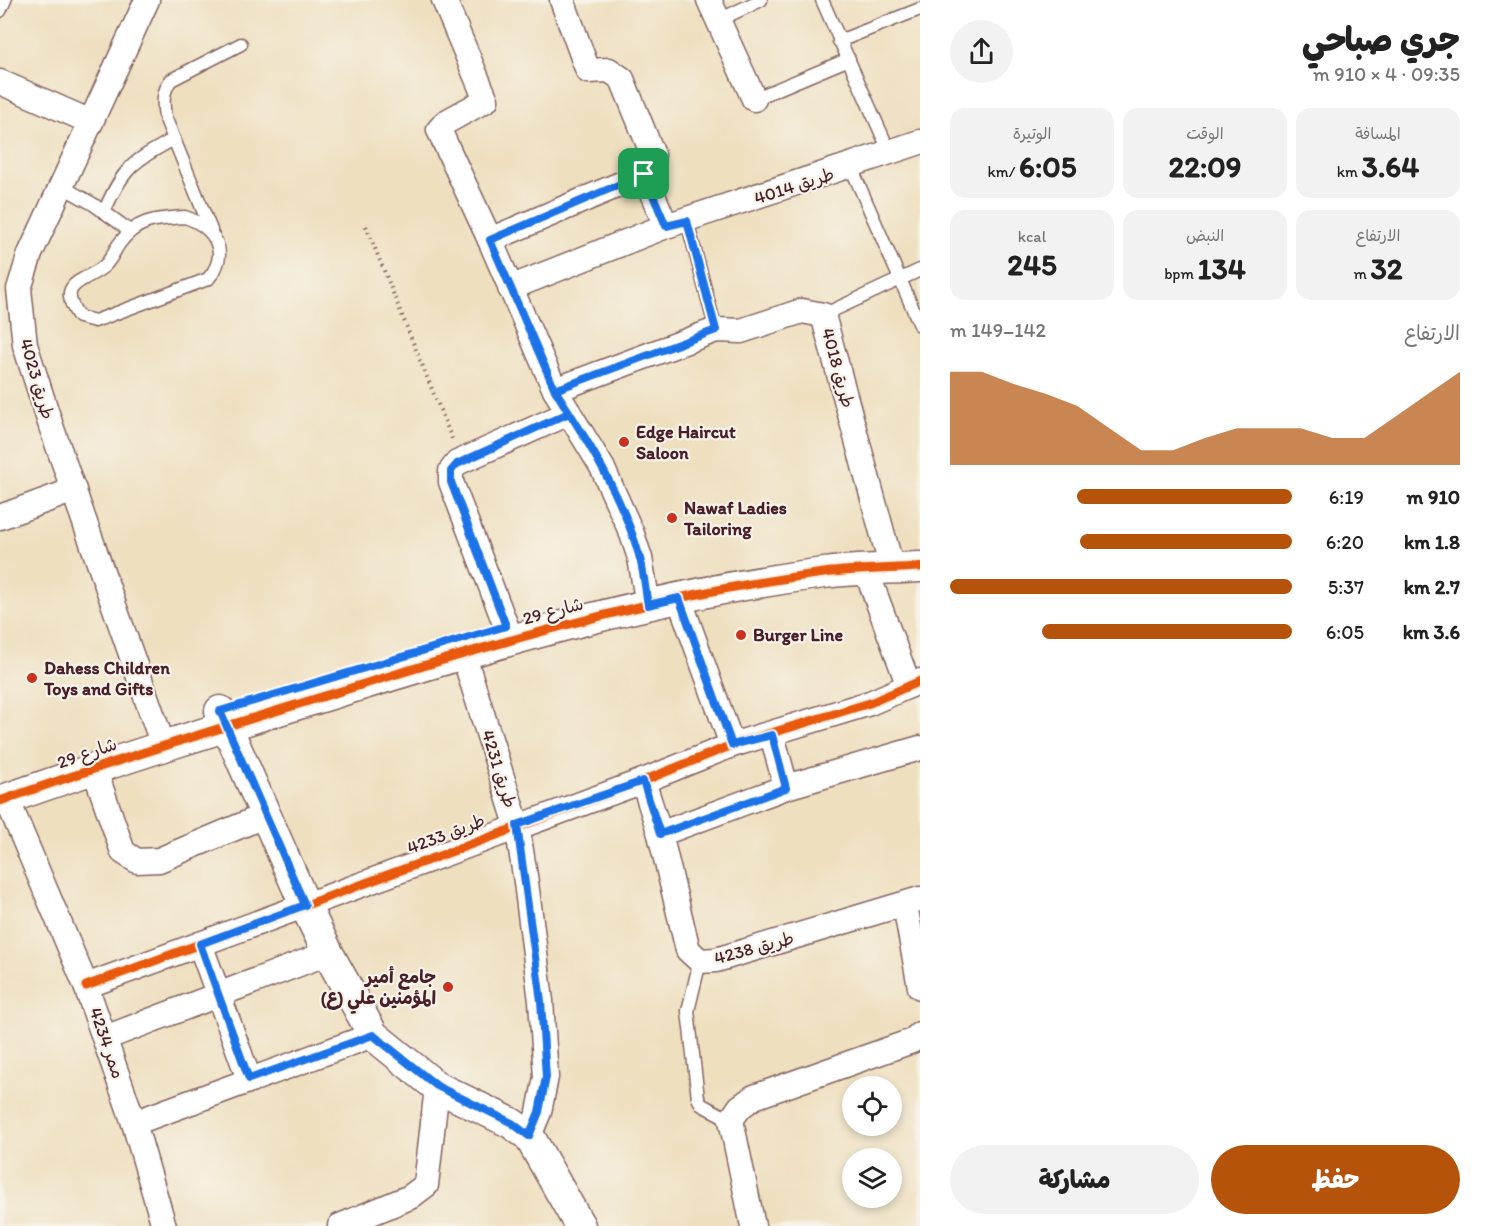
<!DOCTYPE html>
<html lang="ar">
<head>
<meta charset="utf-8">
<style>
	:root { --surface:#fff; --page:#f2f2f2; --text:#222; --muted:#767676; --accent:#b45309 }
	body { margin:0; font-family:Itim,"Playpen Sans Arabic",sans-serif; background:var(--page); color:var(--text); direction:rtl; height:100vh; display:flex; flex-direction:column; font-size:22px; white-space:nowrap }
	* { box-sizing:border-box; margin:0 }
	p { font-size:20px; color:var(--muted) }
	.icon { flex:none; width:33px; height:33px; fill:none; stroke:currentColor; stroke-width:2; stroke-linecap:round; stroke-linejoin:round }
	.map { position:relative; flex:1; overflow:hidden; direction:ltr }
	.details { display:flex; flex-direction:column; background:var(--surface); width:570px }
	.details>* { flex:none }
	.buttons { position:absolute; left:842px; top:1076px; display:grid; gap:12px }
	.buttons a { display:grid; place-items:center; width:60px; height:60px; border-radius:50%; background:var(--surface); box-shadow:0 3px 9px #0003; font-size:30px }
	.pin { position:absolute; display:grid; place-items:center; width:51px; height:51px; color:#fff; margin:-26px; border-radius:12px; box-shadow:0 3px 9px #0006 }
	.round { display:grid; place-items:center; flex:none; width:63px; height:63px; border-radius:32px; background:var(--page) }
	.head { display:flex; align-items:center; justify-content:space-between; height:102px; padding:0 30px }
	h1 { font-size:33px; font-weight:800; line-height:45px }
	.metrics { display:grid; grid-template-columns:repeat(3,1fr); gap:9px; height:102px; padding:6px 30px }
	.metrics div { display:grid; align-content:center; border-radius:15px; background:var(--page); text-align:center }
	.metrics b { font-size:30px; font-weight:800 }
	.metrics small { font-size:16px; font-weight:400 }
	.metrics p { font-size:16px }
	.chart { height:168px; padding:12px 30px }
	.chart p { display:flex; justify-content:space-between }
	.chart svg { width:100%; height:108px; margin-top:6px; fill:var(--accent); opacity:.7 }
	.cta { display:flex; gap:12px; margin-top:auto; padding:12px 30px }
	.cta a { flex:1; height:69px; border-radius:36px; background:var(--accent); color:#fff; font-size:24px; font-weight:800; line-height:69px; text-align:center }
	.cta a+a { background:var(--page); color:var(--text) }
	ul { padding:0 30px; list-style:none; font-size:20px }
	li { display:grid; grid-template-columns:96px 72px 1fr; align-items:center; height:45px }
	li i { height:15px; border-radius:8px; background:var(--accent) }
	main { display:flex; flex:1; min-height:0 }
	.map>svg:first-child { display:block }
</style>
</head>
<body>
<main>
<section class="details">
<div class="head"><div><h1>جري صباحي</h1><p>09:35 · 4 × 910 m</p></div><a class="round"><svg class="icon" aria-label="share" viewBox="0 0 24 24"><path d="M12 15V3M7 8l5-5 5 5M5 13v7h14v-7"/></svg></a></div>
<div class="metrics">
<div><p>المسافة</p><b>3.64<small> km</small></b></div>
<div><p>الوقت</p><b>22:09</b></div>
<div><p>الوتيرة</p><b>6:05<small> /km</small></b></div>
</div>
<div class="metrics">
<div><p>الارتفاع</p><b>32<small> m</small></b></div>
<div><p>النبض</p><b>134<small> bpm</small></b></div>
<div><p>kcal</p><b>245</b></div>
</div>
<div class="chart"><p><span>الارتفاع</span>142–149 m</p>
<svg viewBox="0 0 160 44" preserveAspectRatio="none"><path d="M0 44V6L10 6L20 11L30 15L40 20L50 29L60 38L70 38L80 33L90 29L100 29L110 29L120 33L130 33L140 24L150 15L160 6V44z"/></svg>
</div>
<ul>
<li><b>910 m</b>6:19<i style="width:63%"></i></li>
<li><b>1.8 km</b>6:20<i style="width:62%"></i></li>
<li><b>2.7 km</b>5:37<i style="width:100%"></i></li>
<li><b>3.6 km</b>6:05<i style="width:73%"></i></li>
</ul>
<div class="cta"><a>حفظ</a><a>مشاركة</a></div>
</section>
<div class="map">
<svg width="920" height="1226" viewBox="0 0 920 1226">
	<rect width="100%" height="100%" fill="#f7f3e8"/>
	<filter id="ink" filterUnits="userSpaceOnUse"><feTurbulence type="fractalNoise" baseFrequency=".0167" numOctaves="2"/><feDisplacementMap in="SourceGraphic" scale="12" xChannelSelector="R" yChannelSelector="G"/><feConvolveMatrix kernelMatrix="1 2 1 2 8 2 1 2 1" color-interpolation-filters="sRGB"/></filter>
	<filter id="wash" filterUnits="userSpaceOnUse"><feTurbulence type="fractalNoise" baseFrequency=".008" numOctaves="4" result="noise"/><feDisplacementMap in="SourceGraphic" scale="24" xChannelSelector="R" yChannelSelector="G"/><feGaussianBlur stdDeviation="1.35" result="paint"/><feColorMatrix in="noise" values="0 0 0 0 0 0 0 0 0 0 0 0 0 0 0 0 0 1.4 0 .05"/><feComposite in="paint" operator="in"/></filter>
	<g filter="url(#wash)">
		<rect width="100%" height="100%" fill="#eedfbf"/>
	</g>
	<g filter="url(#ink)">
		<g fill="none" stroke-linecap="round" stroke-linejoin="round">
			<g stroke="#83625f" stroke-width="15">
				<g id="service">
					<path d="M822,0L890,153"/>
					<path d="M0,11L5,0"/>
					<path d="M719,20L761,0"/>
					<path d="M839,41L920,9"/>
					<path d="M754,99L849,59"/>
					<path d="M851,167L920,325"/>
					<path d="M61,186L93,204L129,230"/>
					<path d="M104,212C123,168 132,162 174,139"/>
					<path d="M185,217C215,227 231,253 208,279L95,321L79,317C55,282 83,283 103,267C110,262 114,251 119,244C137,219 156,219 185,217Z"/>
					<path d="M687,221L716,330"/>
					<path d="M211,230L165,117C163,103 162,92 171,80L241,44"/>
					<path d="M823,315L920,270"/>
					<path d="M700,961L688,1011L698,1098L702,1105L731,1120"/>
				</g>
			</g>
			<g stroke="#83625f" stroke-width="27">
				<g id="minor">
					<path d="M147,0L30,254L19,289L25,345L51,426L158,731"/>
					<path d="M444,0L486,100L446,122L439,130L490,240"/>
					<path d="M562,0L588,71L609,70L622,79L653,155L651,165L644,174L490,240L555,390L602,467L632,534L640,558L648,605"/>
					<path d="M709,0L754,99"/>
					<path d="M0,82L91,122"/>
					<path d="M666,226L920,142"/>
					<path d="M510,288L666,226L644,174"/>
					<path d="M555,390L716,330L741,331L802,311L823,315L888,554"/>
					<path d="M0,517L74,490"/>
					<path d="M866,570L909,686"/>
					<path d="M679,598L732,745"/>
					<path d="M506,626L451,482V471L457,463L569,413"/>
					<path d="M463,653L517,825L526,882L541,1001L546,1077L539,1112L529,1136"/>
					<path d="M772,735L786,787"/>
					<path d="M94,768L123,852L137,861L159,860L266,815"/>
					<path d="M643,781L660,834L688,950L700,961L716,960L920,899"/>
					<path d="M7,799L86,986L134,1123L164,1226"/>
					<path d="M660,834L786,787L920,748"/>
					<path d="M905,905L920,987"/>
					<path d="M200,944L249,1079"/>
					<path d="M86,986L643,781L732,745L870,703L920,681"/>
					<path d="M105,1038L328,953"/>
					<path d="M134,1123L373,1035"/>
					<path d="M340,1226L410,1197L426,1185L437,1087"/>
					<path d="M753,1226L731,1120L740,1107L754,1097L912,1041L920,1034"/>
				</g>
			</g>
			<g stroke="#83625f" stroke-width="33">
				<g id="tertiary">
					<path d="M220,711L305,905L328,953L373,1035L437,1087L511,1123L529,1136L580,1226"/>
					<path d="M0,801C116,760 233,724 351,688C506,640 663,593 824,573C856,569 888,569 920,567"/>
				</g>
			</g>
			<path stroke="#83625f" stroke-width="4" stroke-dasharray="1.5 4.5" stroke-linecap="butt" d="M366,226L452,439"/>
			<use href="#service" stroke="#fff" stroke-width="12"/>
			<use href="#minor" stroke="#fff" stroke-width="24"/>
			<use href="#tertiary" stroke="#fff" stroke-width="30"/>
			<g stroke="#f7f3e8" stroke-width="13">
				<g id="cycleway">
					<path d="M0,801C116,760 233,724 351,688C506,640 663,593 824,573C856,569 888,569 920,567"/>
					<path d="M86,986L643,781L732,745L870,703L920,681"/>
				</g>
			</g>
			<use href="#cycleway" stroke="#e8590c" stroke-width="9"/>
		</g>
	</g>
	<g fill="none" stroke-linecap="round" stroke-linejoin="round" filter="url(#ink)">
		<g stroke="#fff" stroke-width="12">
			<path id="route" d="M644,174L490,240L555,390L569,413L457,464L451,471V482L506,626L220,711L305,905L200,944L249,1079L373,1035L437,1086L512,1123L529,1136L539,1112L546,1077L541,1001L517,825L643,781L660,834L786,788L772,735L732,745L679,598L648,605C645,589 644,571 639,555C622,496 588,441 555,390L716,330L687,221L666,226L644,174"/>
		</g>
		<use href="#route" stroke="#1a73e8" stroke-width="8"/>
	</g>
	<g fill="#c8321e" stroke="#f7f3e8" stroke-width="2">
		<circle cx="624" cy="442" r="6"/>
		<circle cx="672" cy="518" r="6"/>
		<circle cx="741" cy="635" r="6"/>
		<circle cx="32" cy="678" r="6"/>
		<circle cx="448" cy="987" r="6"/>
	</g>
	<g text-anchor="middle" stroke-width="4.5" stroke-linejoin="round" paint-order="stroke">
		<g font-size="18" fill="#4a1f2b" stroke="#f7f3e8">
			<text transform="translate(794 186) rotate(-18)" y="6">طريق 4014</text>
			<text transform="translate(838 368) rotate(75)" y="6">طريق 4018</text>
			<text transform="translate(37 379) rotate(74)" y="6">طريق 4023</text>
			<text transform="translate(553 611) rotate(-15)" y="6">شارع 29</text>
			<text transform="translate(87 753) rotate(-19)" y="6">شارع 29</text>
			<text transform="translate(499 769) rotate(73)" y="6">طريق 4231</text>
			<text transform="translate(446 834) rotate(-21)" y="6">طريق 4233</text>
			<text transform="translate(754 948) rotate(-15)" y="6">طريق 4238</text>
			<text transform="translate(107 1043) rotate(71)" y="6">ممر 4234</text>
		</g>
		<g font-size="18" font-weight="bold" fill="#4a1f2b" stroke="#f7f3e8" text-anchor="start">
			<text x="636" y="438">Edge Haircut<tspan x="636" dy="21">Saloon</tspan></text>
			<text x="684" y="514">Nawaf Ladies<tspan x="684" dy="21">Tailoring</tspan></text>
			<text x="753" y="641">Burger Line</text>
			<text x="44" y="674">Dahess Children<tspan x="44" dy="21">Toys and Gifts</tspan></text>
			<text x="436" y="983" text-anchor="end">جامع أمير<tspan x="436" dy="21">المؤمنين علي (ع)</tspan></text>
		</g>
	</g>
</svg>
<div class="buttons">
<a><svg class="icon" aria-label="locate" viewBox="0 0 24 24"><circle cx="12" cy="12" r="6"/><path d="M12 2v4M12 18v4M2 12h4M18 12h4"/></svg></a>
<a><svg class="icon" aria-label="layers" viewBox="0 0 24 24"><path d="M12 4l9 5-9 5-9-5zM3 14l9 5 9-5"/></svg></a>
</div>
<div class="pin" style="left:644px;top:174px;background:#1e9e55"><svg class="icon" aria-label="arrive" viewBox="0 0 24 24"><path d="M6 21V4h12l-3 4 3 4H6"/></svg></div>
</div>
</main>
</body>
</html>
